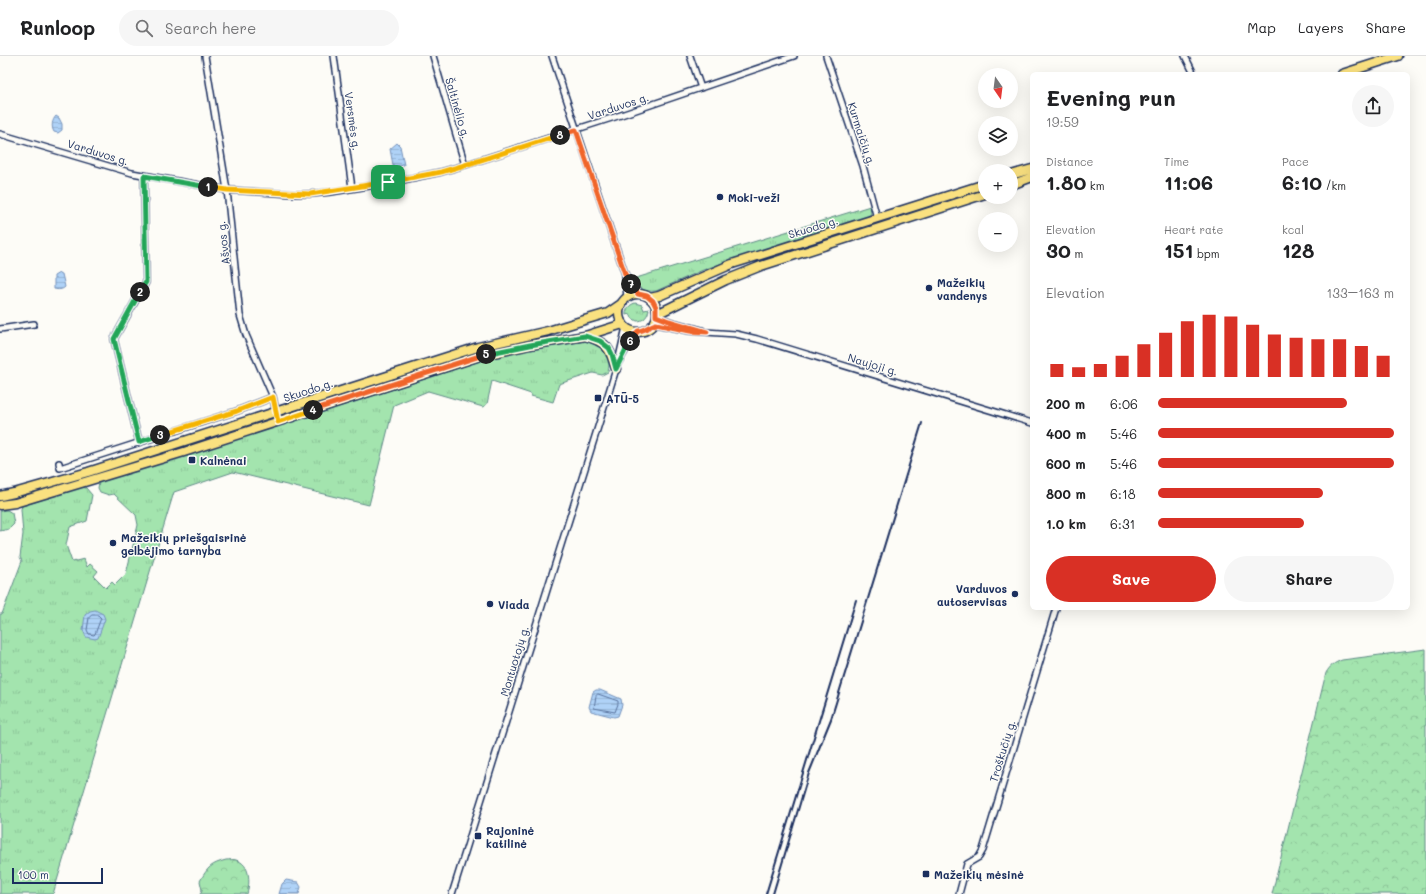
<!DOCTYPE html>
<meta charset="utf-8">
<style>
:root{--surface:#fff;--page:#f6f6f6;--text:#202124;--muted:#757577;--line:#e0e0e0;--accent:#d93025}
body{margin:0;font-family:Mali,sans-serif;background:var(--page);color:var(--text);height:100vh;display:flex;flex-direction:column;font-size:15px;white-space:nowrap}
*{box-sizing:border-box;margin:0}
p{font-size:13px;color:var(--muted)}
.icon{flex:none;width:22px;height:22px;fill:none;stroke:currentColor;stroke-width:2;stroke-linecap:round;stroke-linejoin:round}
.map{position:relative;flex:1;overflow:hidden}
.drawer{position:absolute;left:1030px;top:16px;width:380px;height:538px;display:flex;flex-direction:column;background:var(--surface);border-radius:6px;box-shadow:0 4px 16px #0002}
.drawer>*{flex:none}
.needle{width:26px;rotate:166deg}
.controls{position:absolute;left:978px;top:12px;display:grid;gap:8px}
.controls a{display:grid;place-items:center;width:40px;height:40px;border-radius:50%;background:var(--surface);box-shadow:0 4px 16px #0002;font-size:20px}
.scale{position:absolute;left:12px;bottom:10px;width:91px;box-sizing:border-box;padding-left:4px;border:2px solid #1b2f5e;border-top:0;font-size:11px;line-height:14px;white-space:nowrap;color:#1b2f5e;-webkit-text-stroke:3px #fdfcf7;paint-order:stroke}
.pin{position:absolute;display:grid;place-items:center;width:34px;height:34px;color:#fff;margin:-17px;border-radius:8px;box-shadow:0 2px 6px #0006}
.km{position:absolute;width:20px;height:20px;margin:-10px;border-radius:50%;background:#222;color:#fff;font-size:11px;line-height:20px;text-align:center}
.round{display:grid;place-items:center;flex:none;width:42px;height:42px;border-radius:21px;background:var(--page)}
.headline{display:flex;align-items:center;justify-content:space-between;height:68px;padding:0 16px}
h1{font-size:22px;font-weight:700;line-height:30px}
.stats{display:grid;grid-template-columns:repeat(3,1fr);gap:6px;height:68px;padding:4px 16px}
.stats div{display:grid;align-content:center}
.stats b{font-size:20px;font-weight:700}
.stats small{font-size:11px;font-weight:400}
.stats p{font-size:11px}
.chart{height:112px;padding:8px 16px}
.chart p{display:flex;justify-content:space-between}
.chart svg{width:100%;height:72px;margin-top:4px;stroke:var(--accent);stroke-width:6}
.action{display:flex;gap:8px;margin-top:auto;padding:8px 16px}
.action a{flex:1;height:46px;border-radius:24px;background:var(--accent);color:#fff;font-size:16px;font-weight:700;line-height:46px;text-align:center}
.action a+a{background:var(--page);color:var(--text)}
ul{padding:0 16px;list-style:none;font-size:13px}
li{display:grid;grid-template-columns:64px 48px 1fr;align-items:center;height:30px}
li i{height:10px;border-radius:5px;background:var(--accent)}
header{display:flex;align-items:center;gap:24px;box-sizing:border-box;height:56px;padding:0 20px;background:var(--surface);border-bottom:1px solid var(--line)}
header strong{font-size:19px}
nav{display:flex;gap:22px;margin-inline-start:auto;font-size:14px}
.search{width:280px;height:36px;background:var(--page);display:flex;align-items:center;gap:10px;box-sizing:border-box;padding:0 14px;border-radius:22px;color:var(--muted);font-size:15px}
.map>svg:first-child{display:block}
.grass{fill:url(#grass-tufts);stroke:#5f8a86}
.forest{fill:url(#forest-crowns);stroke:#5f8a86}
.water{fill:url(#water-rules);stroke:#7491ba}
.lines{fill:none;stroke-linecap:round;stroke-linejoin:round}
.shore{stroke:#56709b;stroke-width:1}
.minor-casing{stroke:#1b2f5e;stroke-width:8}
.primary-casing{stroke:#1b2f5e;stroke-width:11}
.minor{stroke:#fdfcf7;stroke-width:5}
.primary{stroke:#fae180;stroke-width:8}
.rail{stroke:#1b2f5e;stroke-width:2}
.split-1-casing{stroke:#fff;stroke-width:8}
.split-2-casing{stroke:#fff;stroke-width:8}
.split-3-casing{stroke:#fff;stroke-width:8}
.split-4-casing{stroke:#fff;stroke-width:8}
.split-5-casing{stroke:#fff;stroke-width:8}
.split-6-casing{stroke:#fff;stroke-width:8}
.split-7-casing{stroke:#fff;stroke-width:8}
.split-8-casing{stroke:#fff;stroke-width:8}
.split-9-casing{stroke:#fff;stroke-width:8}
.split-1{stroke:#f5b400;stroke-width:5}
.split-2{stroke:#22a559;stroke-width:5}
.split-3{stroke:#22a559;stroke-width:5}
.split-4{stroke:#f5b400;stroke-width:5}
.split-5{stroke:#f0652b;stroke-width:5}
.split-6{stroke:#22a559;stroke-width:5}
.split-7{stroke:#f0652b;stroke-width:5}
.split-8{stroke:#f0652b;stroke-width:5}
.split-9{stroke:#f5b400;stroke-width:5}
.poi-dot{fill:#1b2f5e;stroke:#fdfcf7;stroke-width:1.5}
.labels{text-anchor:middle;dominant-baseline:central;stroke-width:3;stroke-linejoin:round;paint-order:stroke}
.street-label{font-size:11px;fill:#1b2f5e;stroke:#fdfcf7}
.poi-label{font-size:11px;font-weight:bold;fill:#1b2f5e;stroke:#fdfcf7;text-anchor:start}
</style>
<header>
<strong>Runloop</strong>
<div class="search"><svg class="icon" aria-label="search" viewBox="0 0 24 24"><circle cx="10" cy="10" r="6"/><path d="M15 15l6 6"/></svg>Search here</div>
<nav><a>Map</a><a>Layers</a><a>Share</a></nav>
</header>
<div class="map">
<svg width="1426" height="838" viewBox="0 0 1426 838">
<defs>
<pattern id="grass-tufts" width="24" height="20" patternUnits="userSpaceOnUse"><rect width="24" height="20" fill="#a3e4ae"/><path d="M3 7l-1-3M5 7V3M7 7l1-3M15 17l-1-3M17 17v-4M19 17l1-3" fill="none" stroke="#8cc498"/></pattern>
<pattern id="forest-crowns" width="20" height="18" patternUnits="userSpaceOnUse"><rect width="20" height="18" fill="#a3e4ae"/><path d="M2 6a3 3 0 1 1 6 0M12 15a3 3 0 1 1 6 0" fill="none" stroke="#8cc498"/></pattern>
<pattern id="water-rules" width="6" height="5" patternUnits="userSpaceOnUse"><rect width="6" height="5" fill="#afd2f7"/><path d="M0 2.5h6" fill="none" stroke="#96b5d6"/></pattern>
</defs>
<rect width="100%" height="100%" fill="#fdfcf7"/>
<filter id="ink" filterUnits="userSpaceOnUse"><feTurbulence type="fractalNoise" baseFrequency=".025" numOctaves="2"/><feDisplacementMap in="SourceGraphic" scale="8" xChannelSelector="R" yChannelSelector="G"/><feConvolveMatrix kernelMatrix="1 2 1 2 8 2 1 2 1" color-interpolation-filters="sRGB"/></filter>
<g filter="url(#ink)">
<path class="grass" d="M 870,150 L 871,158 L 865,162 L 723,207 L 703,214 L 656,235 C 644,236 638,233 633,223 Z
M 635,247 L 642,249 L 644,254 L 649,253 C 648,260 644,265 637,265 L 632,262 L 630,258 L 626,259 C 626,253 629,249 635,247 Z
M 585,285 C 604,284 612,299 608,316 L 602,319 L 593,317 L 559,328 L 553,346 L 531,340 L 531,338 L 492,325 L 487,348 L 483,351 L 428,335 L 394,349 L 369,449 L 233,416 L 174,436 L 53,838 L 0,838 L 0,558 L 2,558 L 22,505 L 20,501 L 23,478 L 21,453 L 22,450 L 82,431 L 86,432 L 92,439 L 87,465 L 70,471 L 66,489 L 72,506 L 84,503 L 87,511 L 90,508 L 98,515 L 94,520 L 106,532 L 112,526 L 115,529 L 126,518 L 138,469 L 136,459 L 114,438 L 109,439 L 100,436 L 98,432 L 99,426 L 489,302 L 512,296 Z
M 7,454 L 12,457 L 14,468 L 9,473 L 0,475 L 0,455 Z"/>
<path class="forest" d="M 1426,593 L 1426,838 L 1272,838 L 1326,617 C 1330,610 1334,607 1342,604 Z
M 226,804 C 229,804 234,803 236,804 C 251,808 250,827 247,838 L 200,838 L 202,834 L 200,825 C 208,811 211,808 226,804 Z"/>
<path class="water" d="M 56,60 L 59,62 L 62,68 L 62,74 L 58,77 L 54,76 C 51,71 52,64 56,60 Z
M 397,87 L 400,90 L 404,109 L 394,111 L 393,109 L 390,93 Z
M 59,217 L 62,218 L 65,231 C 62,234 58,234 54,233 L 54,220 Z
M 95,554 L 103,558 L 105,563 L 98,582 L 95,583 L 86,581 L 83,574 L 85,559 L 90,555 Z
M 596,634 L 600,634 L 621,643 L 622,649 L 618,660 L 614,661 L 591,655 L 589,651 L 593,636 Z
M 286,824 L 298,826 L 301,831 L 299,838 L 279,838 L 282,828 Z"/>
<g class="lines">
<path class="shore" d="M 92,559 L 98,559 L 101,562 L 95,578 L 94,579 L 89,578 L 87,574 L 89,562 Z
M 598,638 L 618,645 L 618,648 L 615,656 L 594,652 L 596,640 Z"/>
<defs>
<path id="minor" d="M 205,0 L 227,134 L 240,259 L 246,279 L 273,341 L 278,366
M 334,0 L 352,132
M 433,0 L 465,109
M 552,0 L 625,218 L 638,238
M 690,0 L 701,32
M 826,0 L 863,110 L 877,162
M 1185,0 L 1194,18
M 0,78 L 132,117 L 227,134 L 293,138 L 310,138 L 331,136 L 388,127 L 441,116 L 465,109 L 621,59 L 794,0
M 625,219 L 627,242
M 657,260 L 669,265 L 702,274
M 652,269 L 656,268 L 690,275 L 736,278 L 757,283 L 1032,367
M 0,273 L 34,268
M 617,309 L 631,285 L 638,275
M 139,386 L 114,283 L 146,226 L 144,120
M 59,407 L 60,412 L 237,355 L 273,341
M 452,838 L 617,310 L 626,271
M 959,838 L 967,808 L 979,801 L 983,794 L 1056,552"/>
<path id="primary" d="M 1342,18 L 1398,0
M 1011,119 L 1032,113
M 1011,129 L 1032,121
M619 257a19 19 0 1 1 38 0a19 19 0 1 1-38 0Z
M 650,242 L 659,240 L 732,208 L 985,128
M 657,258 L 726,224 L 761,210 L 985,138
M 585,280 C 607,286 610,292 616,313
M 0,440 L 14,437 L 88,416 L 478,291 L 548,275 L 581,265 L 608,257 L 621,248
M 0,449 L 15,447 L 184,396 L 480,300 L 530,289 L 585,280 L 623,268"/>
</defs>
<use href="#minor" class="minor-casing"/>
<use href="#primary" class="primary-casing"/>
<use href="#minor" class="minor"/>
<use href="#primary" class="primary"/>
<path class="rail" d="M 766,838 L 856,544
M 773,838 L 809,717 L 831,663 L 922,367"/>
</g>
</g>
<g class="lines" filter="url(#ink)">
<defs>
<path id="split-1" d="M 208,131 L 227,134 L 310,138 L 388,126"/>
<path id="split-2" d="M 140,236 L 146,226 L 144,120 L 208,131"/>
<path id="split-3" d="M 140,236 L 114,283 L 139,386 L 160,379"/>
<path id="split-4" d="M 160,379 L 237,355 L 273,341 L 278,366 L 313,354"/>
<path id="split-5" d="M 313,354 L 486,298"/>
<path id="split-6" d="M 486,298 L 530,289 L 585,280 L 600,285 L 609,292 L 612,298 L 616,313 L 630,285"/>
<path id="split-7" d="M 630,285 L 638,275 C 645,275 650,269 656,268 L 690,275 L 707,276 L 669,265 L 656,260 L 656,251 L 653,245 L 647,240 L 638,238 L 631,228"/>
<path id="split-8" d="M 560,79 L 576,74 L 625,218 L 631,228"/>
<path id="split-9" d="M 388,126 L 441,116 L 465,109 L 560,79"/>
</defs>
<use href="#split-1" class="split-1-casing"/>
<use href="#split-2" class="split-2-casing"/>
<use href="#split-3" class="split-3-casing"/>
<use href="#split-4" class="split-4-casing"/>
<use href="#split-5" class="split-5-casing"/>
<use href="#split-6" class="split-6-casing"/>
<use href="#split-7" class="split-7-casing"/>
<use href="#split-8" class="split-8-casing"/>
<use href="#split-9" class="split-9-casing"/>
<use href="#split-1" class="split-1"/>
<use href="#split-2" class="split-2"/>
<use href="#split-3" class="split-3"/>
<use href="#split-4" class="split-4"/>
<use href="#split-5" class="split-5"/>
<use href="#split-6" class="split-6"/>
<use href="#split-7" class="split-7"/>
<use href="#split-8" class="split-8"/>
<use href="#split-9" class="split-9"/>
</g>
<g class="poi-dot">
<circle cx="720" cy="141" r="4"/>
<circle cx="929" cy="232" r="4"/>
<rect x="594" y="338" width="8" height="8" rx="2"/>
<rect x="188" y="400" width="8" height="8" rx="2"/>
<circle cx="113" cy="487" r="4"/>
<circle cx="1015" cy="538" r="4"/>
<circle cx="490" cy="548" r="4"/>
<rect x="474" y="776" width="8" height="8" rx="2"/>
<rect x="922" y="814" width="8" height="8" rx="2"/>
</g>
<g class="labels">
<g class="street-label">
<text transform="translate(618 50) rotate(-18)">Varduvos g.</text>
<text transform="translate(458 52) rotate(74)">Šaltinėlio g.</text>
<text transform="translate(353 65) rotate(82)">Versmės g.</text>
<text transform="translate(862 78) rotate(72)">Kurmaičių g.</text>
<text transform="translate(98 96) rotate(17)">Varduvos g.</text>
<text transform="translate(813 171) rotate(-17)">Skuodo g.</text>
<text transform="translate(223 187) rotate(-96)">Ašvos g.</text>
<text transform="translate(873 308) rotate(17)">Naujoji g.</text>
<text transform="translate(308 334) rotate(-18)">Skuodo g.</text>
<text transform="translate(514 605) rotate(-73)">Montuotojų g.</text>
<text transform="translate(1002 695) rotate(-73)">Troškučių g.</text>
</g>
<g class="poi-label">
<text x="728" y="141">Moki-veži</text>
<text x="937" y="226">Mažeikių<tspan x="937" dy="13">vandenys</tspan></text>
<text x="606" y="342">ATŪ-5</text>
<text x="200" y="404">Kalnėnai</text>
<text x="121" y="481">Mažeikių priešgaisrinė<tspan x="121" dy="13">gelbėjimo tarnyba</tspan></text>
<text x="1007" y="532" text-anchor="end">Varduvos<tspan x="1007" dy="13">autoservisas</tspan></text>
<text x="498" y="548">Viada</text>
<text x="486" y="774">Rajoninė<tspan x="486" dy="13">katilinė</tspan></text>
<text x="934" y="818">Mažeikių mėsinė</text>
</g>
</g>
</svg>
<div class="controls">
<a><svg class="needle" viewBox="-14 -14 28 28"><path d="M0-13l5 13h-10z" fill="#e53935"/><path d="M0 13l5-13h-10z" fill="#757577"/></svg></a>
<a><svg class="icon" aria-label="layers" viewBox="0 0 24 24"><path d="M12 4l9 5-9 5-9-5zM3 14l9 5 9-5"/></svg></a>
<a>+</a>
<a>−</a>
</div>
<div class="scale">100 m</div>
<div class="pin" style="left:388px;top:126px;background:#1e9e55"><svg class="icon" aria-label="arrive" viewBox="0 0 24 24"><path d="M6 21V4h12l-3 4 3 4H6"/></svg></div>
<b class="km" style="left:208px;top:131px">1</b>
<b class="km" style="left:140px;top:236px">2</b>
<b class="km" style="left:160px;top:379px">3</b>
<b class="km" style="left:313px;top:354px">4</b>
<b class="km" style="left:486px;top:298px">5</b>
<b class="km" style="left:630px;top:285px">6</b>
<b class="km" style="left:631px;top:228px">7</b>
<b class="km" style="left:560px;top:79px">8</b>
<section class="drawer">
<div class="headline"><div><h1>Evening run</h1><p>19:59</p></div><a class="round"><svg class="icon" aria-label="share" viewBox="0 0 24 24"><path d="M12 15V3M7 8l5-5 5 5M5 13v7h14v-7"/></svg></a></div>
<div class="stats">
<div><p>Distance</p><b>1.80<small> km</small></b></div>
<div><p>Time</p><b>11:06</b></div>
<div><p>Pace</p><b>6:10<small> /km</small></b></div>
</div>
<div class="stats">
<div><p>Elevation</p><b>30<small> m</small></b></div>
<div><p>Heart rate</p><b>151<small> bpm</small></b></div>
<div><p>kcal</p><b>128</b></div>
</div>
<div class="chart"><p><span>Elevation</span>133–163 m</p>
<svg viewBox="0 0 160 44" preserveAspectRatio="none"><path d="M5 44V36M15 44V38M25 44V36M35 44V31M45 44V24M55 44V17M65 44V10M75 44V6M85 44V7M95 44V12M105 44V18M115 44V20M125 44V21M135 44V21M145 44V25M155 44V31"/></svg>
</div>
<ul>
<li><b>200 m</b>6:06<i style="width:80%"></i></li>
<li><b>400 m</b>5:46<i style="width:100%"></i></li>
<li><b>600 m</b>5:46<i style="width:100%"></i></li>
<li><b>800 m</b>6:18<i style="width:70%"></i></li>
<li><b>1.0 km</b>6:31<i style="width:62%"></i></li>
</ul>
<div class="action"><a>Save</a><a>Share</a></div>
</section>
</div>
